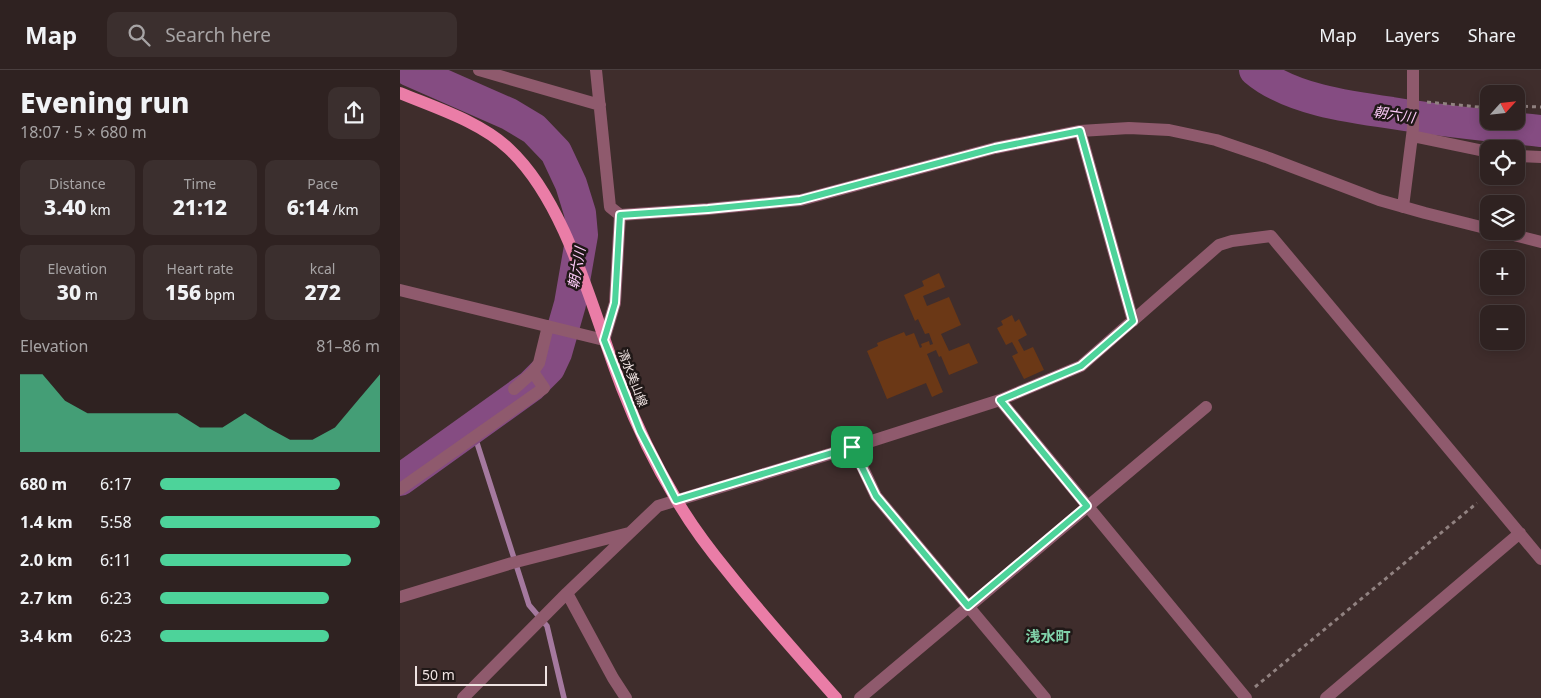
<!DOCTYPE html>
<meta charset="utf-8">
<style>
:root{--surface:#2f2221;--page:#3b2f2e;--text:#f1f3f6;--muted:#a7a4a5;--line:#4a3f3f;--accent:#4dd39a}
body{margin:0;font-family:"Noto Sans","Noto Sans JP",sans-serif;background:var(--page);color:var(--text);height:100vh;display:flex;flex-direction:column;font-size:19px;white-space:nowrap}
*{box-sizing:border-box;margin:0}
p{font-size:16px;color:var(--muted)}
.icon{flex:none;width:28px;height:28px;fill:none;stroke:currentColor;stroke-width:2;stroke-linecap:round;stroke-linejoin:round}
.map{position:relative;flex:1;overflow:hidden}
.side{display:flex;flex-direction:column;background:var(--surface);width:400px}
.side>*{flex:none}
.needle{width:32px;rotate:63deg}
.fabs{position:absolute;left:1080px;top:15px;display:grid;gap:10px}
.fabs a{display:grid;place-items:center;width:45px;height:45px;border-radius:10px;background:var(--surface);box-shadow:0 2px 12px #0003,0 0 0 1px var(--line);font-size:25px}
.scale{position:absolute;left:15px;bottom:12px;width:132px;box-sizing:border-box;padding-left:5px;border:2px solid #efe3e2;border-top:0;font-size:14px;line-height:18px;white-space:nowrap;color:#efe3e2;-webkit-text-stroke:4px #201817;paint-order:stroke}
.pin{position:absolute;display:grid;place-items:center;width:42px;height:42px;color:#fff;margin:-21px;border-radius:10px;box-shadow:0 2px 8px #0006}
.round{display:grid;place-items:center;flex:none;width:52px;height:52px;border-radius:10px;background:var(--page)}
.overview{display:flex;align-items:center;justify-content:space-between;height:85px;padding:0 20px}
h1{font-size:28px;font-weight:800;line-height:38px}
.figures{display:grid;grid-template-columns:repeat(3,1fr);gap:8px;height:85px;padding:5px 20px}
.figures div{display:grid;align-content:center;border-radius:10px;background:var(--page);text-align:center}
.figures b{font-size:21px;font-weight:800}
.figures small{font-size:14px;font-weight:400}
.figures p{font-size:14px}
.chart{height:140px;padding:10px 20px}
.chart p{display:flex;justify-content:space-between}
.chart svg{width:100%;height:90px;margin-top:5px;fill:var(--accent);opacity:.7}
ul{padding:0 20px;list-style:none;font-size:16px}
li{display:grid;grid-template-columns:80px 60px 1fr;align-items:center;height:38px}
li i{height:12px;border-radius:6px;background:var(--accent)}
header{display:flex;align-items:center;gap:30px;box-sizing:border-box;height:70px;padding:0 25px;background:var(--surface);border-bottom:1px solid var(--line)}
header strong{font-size:24px}
nav{display:flex;gap:28px;margin-inline-start:auto;font-size:18px}
.search{width:350px;height:45px;background:var(--page);display:flex;align-items:center;gap:12px;box-sizing:border-box;padding:0 18px;border-radius:10px;color:var(--muted);font-size:19px}
main{display:flex;flex:1;min-height:0}
.map>svg:first-child{display:block}
.lines{fill:none;stroke-linecap:round;stroke-linejoin:round}
.stream{stroke:#a5799f;stroke-width:5.5}
.river{stroke:#854c82;stroke-width:32}
.building{fill:#6b3816}
.path{stroke:#918281;stroke-width:3;stroke-dasharray:4 4;stroke-linecap:butt}
.minor{stroke:#8f5a6d;stroke-width:12}
.major{stroke:#ea7da7;stroke-width:12}
.route-casing{stroke:#fff;stroke-width:10}
.route{stroke:#4dd39a;stroke-width:6}
.labels{text-anchor:middle;dominant-baseline:central;stroke-width:5;stroke-linejoin:round;paint-order:stroke}
.street-label{font-size:12px;fill:#efe3e2;stroke:#201817}
.water-label{font-size:14px;font-style:italic;fill:#fdcbf9;stroke:#201817}
.quarter-label{font-size:15px;font-weight:bold;fill:#81d3aa;stroke:#201817}
</style>
<header>
<strong>Map</strong>
<div class="search"><svg class="icon" aria-label="search" viewBox="0 0 24 24"><circle cx="10" cy="10" r="6"/><path d="M15 15l6 6"/></svg>Search here</div>
<nav><a>Map</a><a>Layers</a><a>Share</a></nav>
</header>
<main>
<section class="side">
<div class="overview"><div><h1>Evening run</h1><p>18:07 · 5 × 680 m</p></div><a class="round"><svg class="icon" aria-label="share" viewBox="0 0 24 24"><path d="M12 15V3M7 8l5-5 5 5M5 13v7h14v-7"/></svg></a></div>
<div class="figures">
<div><p>Distance</p><b>3.40<small> km</small></b></div>
<div><p>Time</p><b>21:12</b></div>
<div><p>Pace</p><b>6:14<small> /km</small></b></div>
</div>
<div class="figures">
<div><p>Elevation</p><b>30<small> m</small></b></div>
<div><p>Heart rate</p><b>156<small> bpm</small></b></div>
<div><p>kcal</p><b>272</b></div>
</div>
<div class="chart"><p><span>Elevation</span>81–86 m</p>
<svg viewBox="0 0 160 44" preserveAspectRatio="none"><path d="M0 44V6L10 6L20 19L30 25L40 25L50 25L60 25L70 25L80 32L90 32L100 25L110 32L120 38L130 38L140 32L150 19L160 6V44z"/></svg>
</div>
<ul>
<li><b>680 m</b>6:17<i style="width:82%"></i></li>
<li><b>1.4 km</b>5:58<i style="width:100%"></i></li>
<li><b>2.0 km</b>6:11<i style="width:87%"></i></li>
<li><b>2.7 km</b>6:23<i style="width:77%"></i></li>
<li><b>3.4 km</b>6:23<i style="width:77%"></i></li>
</ul>
</section>
<div class="map">
<svg width="1141" height="628" viewBox="0 0 1141 628">
<rect width="100%" height="100%" fill="#3f2d2c"/>
<g class="lines">
<path class="stream" d="M 77,373 L 129,535 L 147,556 L 164,628"/>
<path class="river" d="M 855,0 C 889,29 948,37 992,43 C 1042,51 1091,56 1141,61
M 0,410 L 131,316 L 149,298 L 156,283 L 170,234 L 182,165 L 180,143 L 171,114 L 156,82 L 134,59 L 109,44 L 9,0"/>
</g>
<path class="building" d="M 539,203 L 545,217 L 523,226 L 527,236 L 549,227 L 561,255 L 541,264 L 549,281 L 569,273 L 578,293 L 549,305 L 541,286 L 539,287 L 536,280 L 527,284 L 543,322 L 532,327 L 526,313 L 487,329 L 467,281 L 478,276 L 477,273 L 504,262 L 506,266 L 514,263 L 520,278 L 522,277 L 521,274 L 529,271 L 530,275 L 533,274 L 529,263 L 525,264 L 518,249 L 515,251 L 504,225 L 524,216 L 522,211 Z
M 612,245 L 615,252 L 619,249 L 627,265 L 618,270 L 624,281 L 633,277 L 644,300 L 624,309 L 612,286 L 618,283 L 612,272 L 606,275 L 597,258 L 603,255 L 601,251 Z"/>
<g class="lines">
<path class="path" d="M 1027,32 L 1089,38
M 1116,36 L 1141,37
M 855,617 L 1077,433"/>
<path class="minor" d="M 79,0 L 200,35
M 196,0 L 210,137 L 220,145 L 308,139 L 401,130 L 595,78 L 680,61 L 729,58 L 769,60 L 816,70 L 866,87 L 979,130 L 1025,143 L 1089,159
M 680,61 L 733,251
M 1012,66 L 1089,82
M 1116,86 L 1141,87
M 1003,137 L 1013,58 L 1013,0
M 1098,161 L 1141,172
M 0,220 L 204,270 L 215,233 L 220,145
M 114,319 L 133,302 L 139,293 L 148,256
M 600,330 L 846,628
M 453,377 L 476,426 L 645,628
M 0,419 L 144,318 L 133,302
M 167,523 L 213,608 L 226,628
M 0,527 L 112,493 L 229,463
M 63,628 L 167,523 L 258,436 L 453,377 L 600,330 L 681,296 L 819,175 L 832,171 L 871,166 L 1141,489
M 460,628 L 806,337
M 926,628 L 1120,463"/>
<path class="major" d="M 0,23 C 36,38 81,52 109,79 C 168,134 193,244 222,318 C 237,357 255,394 276,429 C 291,455 309,479 328,502 C 362,545 399,586 436,628"/>
</g>
<g class="lines">
<defs>
<path id="route" d="M 680,61 L 733,251 L 681,296 L 600,330 L 687,436 L 568,536 L 476,426 L 452,377 L 276,430 L 240,361 L 204,270 L 215,233 L 220,145 L 308,139 L 400,130 L 595,78 Z"/>
</defs>
<use href="#route" class="route-casing"/>
<use href="#route" class="route"/>
</g>
<g class="labels">
<g class="street-label">
<text transform="translate(233 308) rotate(69)">清水美山線</text>
</g>
<g class="water-label">
<text transform="translate(994 44) rotate(9)">朝六川</text>
<text transform="translate(176 198) rotate(-80)">朝六川</text>
</g>
<g class="quarter-label">
<text x="648" y="566">浅水町</text>
</g>
</g>
</svg>
<div class="fabs">
<a><svg class="needle" viewBox="-14 -14 28 28"><path d="M0-13l5 13h-10z" fill="#e53935"/><path d="M0 13l5-13h-10z" fill="#a7a4a5"/></svg></a>
<a><svg class="icon" aria-label="locate" viewBox="0 0 24 24"><circle cx="12" cy="12" r="6"/><path d="M12 2v4M12 18v4M2 12h4M18 12h4"/></svg></a>
<a><svg class="icon" aria-label="layers" viewBox="0 0 24 24"><path d="M12 4l9 5-9 5-9-5zM3 14l9 5 9-5"/></svg></a>
<a>+</a>
<a>−</a>
</div>
<div class="scale">50 m</div>
<div class="pin" style="left:452px;top:377px;background:#1e9e55"><svg class="icon" aria-label="arrive" viewBox="0 0 24 24"><path d="M6 21V4h12l-3 4 3 4H6"/></svg></div>
</div>
</main>
